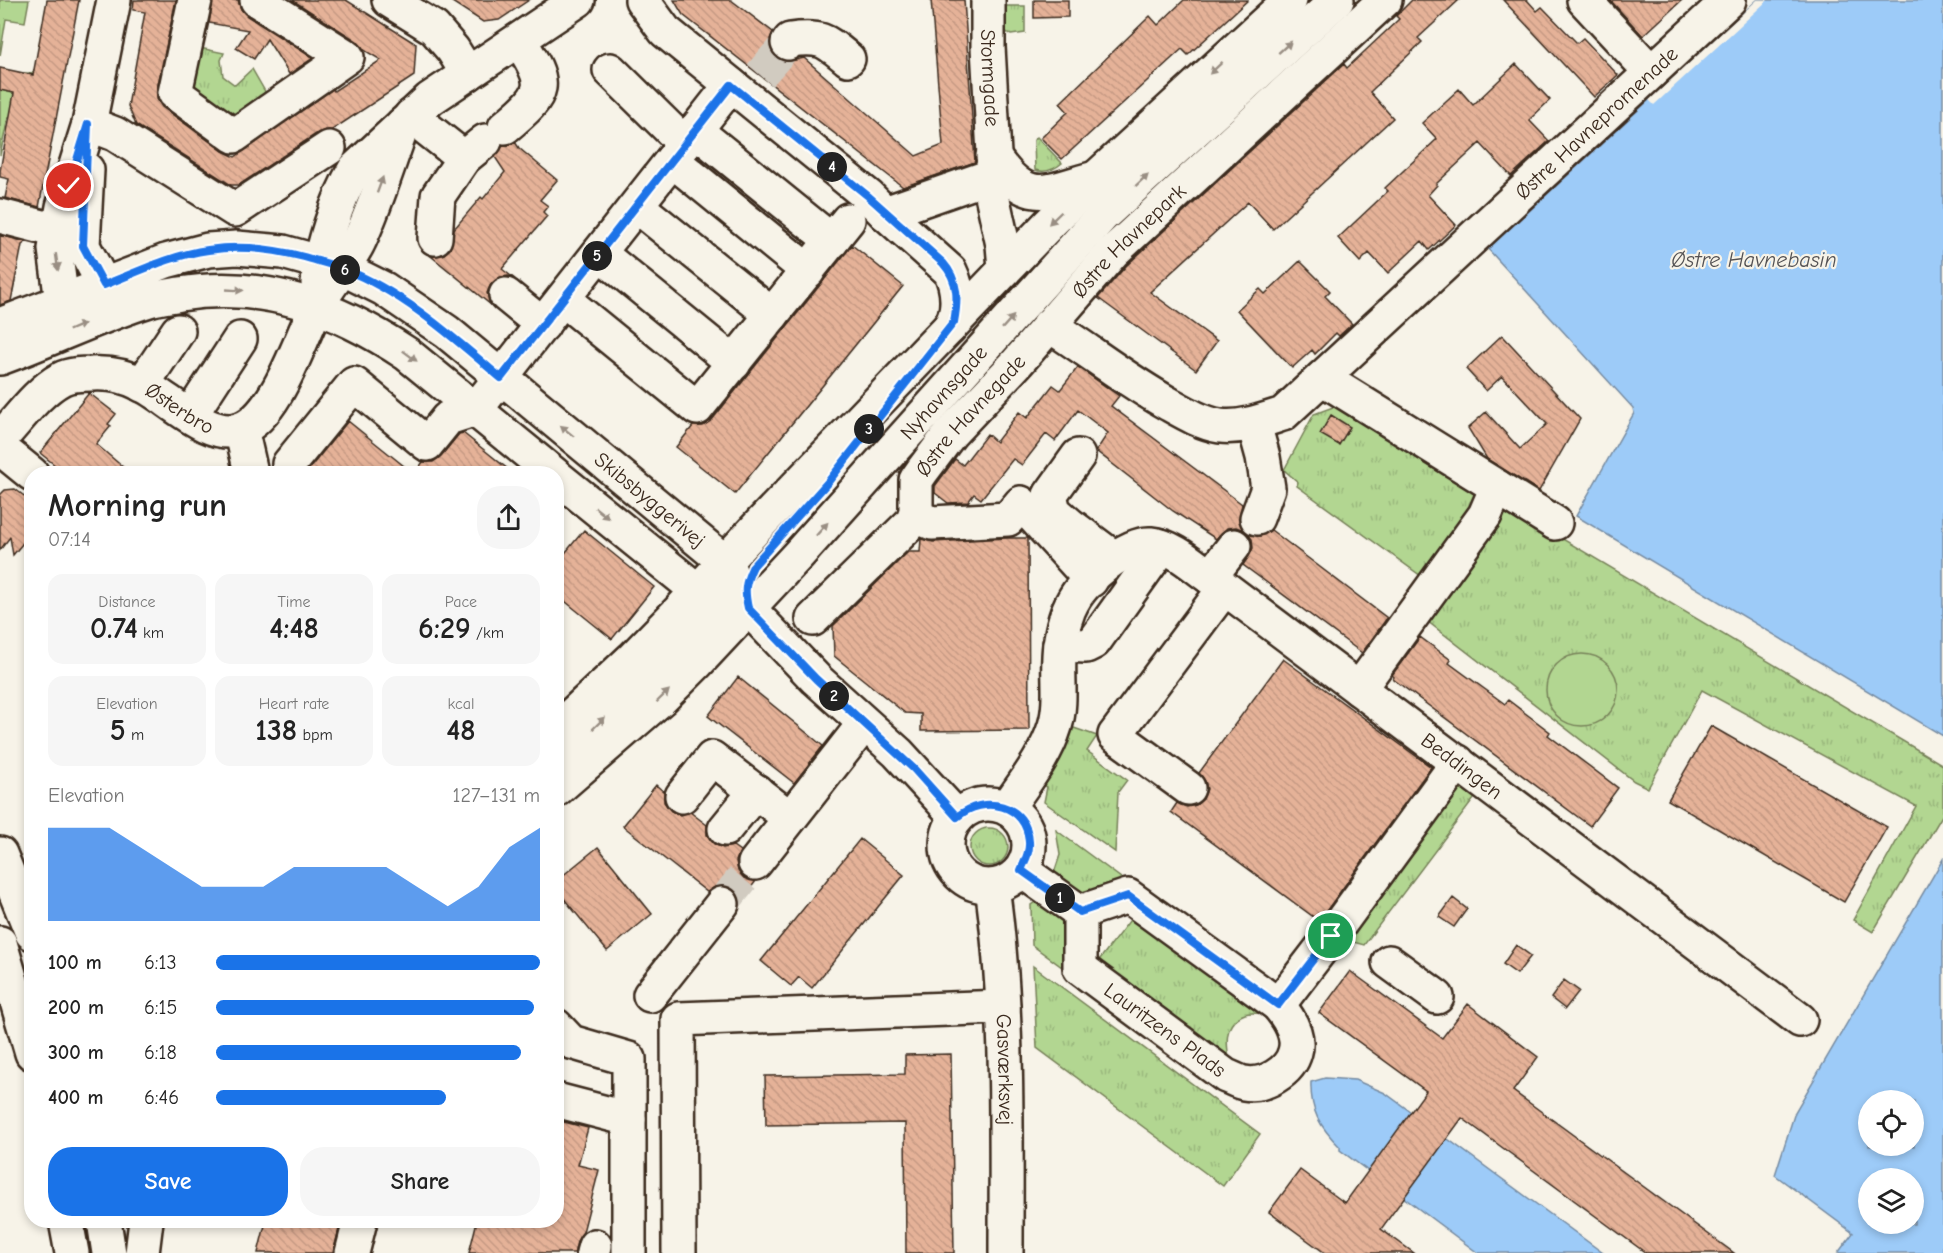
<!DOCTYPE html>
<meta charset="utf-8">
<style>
:root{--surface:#fff;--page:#f6f6f6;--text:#222;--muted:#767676;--accent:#1a73e8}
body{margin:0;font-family:"Comic Neue",sans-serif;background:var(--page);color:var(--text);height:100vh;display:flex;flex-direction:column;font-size:22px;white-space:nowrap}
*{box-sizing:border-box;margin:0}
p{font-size:20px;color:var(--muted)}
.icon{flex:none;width:33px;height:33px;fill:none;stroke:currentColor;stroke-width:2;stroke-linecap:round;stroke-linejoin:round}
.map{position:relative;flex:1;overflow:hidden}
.sheet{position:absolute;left:24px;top:466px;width:540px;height:762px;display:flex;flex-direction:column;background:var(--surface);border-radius:24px;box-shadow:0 3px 9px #0003}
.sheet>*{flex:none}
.tools{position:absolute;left:1858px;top:1090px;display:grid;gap:12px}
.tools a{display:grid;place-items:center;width:66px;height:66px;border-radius:50%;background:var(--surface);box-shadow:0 3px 9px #0003;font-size:30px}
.pin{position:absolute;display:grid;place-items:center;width:51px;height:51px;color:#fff;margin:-26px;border:3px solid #fff;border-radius:50%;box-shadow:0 2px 6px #0007}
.km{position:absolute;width:30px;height:30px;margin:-15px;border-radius:50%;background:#222;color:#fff;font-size:16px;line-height:30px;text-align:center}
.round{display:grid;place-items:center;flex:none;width:63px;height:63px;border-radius:24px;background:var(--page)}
.headline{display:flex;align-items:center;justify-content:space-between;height:102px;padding:0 24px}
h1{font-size:33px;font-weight:600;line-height:45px}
.stats{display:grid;grid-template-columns:repeat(3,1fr);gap:9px;height:102px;padding:6px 24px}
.stats div{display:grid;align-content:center;border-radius:15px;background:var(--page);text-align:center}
.stats b{font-size:30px;font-weight:600}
.stats small{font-size:16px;font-weight:400}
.stats p{font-size:16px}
.chart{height:168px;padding:12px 24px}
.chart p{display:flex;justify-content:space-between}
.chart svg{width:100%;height:108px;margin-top:6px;fill:var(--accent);opacity:.7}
.action{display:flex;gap:12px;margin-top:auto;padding:12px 24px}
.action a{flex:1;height:69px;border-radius:24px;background:var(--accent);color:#fff;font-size:24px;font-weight:600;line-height:69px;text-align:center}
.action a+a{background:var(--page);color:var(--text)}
ul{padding:0 24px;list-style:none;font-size:20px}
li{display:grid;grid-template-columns:96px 72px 1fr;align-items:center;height:45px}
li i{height:15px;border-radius:8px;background:var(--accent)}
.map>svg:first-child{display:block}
.grass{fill:url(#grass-tufts);stroke:#768058;stroke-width:1.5}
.garden{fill:#b2d691;stroke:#768058;stroke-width:1.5}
.water{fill:#9dcbf8;stroke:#768ba1;stroke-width:1.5;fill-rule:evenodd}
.pier{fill:#f7f3e8}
.building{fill:url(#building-back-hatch);stroke:#3b2a1e;stroke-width:1.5}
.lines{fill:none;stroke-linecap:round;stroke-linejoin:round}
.minor-tunnel{stroke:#d1cbc0;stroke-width:33;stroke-dasharray:33 16;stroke-linecap:butt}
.minor-casing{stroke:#3b2a1e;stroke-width:38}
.minor{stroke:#f7f3e8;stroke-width:33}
.oneway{fill:#998e83}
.route-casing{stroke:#fff;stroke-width:12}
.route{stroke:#1a73e8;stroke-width:8}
.labels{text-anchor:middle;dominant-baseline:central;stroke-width:4.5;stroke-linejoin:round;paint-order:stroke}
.street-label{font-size:21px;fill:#3b2a1e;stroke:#f7f3e8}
.water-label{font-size:22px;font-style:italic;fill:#545254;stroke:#f7f3e8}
</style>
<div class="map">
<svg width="1943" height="1253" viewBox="0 0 1943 1253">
<defs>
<pattern id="grass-tufts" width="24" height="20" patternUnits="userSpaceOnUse" patternTransform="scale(1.5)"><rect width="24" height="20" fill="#b2d691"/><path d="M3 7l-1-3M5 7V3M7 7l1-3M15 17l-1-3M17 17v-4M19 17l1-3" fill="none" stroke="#9ab87d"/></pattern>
<pattern id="building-back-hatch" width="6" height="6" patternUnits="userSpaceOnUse" patternTransform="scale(1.5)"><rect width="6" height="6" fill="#e5b298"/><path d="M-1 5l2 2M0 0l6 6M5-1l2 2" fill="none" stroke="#c59983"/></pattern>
</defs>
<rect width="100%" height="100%" fill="#f7f3e8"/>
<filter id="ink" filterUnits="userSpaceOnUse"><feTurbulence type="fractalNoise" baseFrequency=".0167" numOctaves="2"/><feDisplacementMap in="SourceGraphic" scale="12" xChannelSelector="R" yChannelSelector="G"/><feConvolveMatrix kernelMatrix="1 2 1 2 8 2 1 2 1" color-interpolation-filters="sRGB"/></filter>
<g filter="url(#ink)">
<path class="grass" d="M 999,6 L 1025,6 L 1025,33 L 1011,35 L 1000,28 Z
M 190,46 L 224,53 L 221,60 L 223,76 L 235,85 L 252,69 L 267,95 L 233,117 L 187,84 Z
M 1037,137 L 1062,163 C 1054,170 1045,173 1035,170 L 1034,140 Z
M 1333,407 L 1342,408 L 1943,765 L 1943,814 L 1873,932 L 1853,920 L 1916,806 L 1702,690 L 1648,788 L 1634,781 L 1427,621 L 1443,592 L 1297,486 L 1298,482 L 1284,470 L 1314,414 Z
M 1071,727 L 1097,736 L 1087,751 L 1127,780 L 1118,792 L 1115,852 L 1044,802 L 1047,787 L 1042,784 Z
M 1458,780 L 1477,795 L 1364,945 L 1339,938 Z
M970 847a19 19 0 1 1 38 0a19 19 0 1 1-38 0Z
M 1056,830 L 1125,881 L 1081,895 L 1053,876 L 1060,855 Z
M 1037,901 L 1063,920 L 1062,967 L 1032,945 L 1031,905 Z
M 1133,916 L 1264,1013 C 1258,1014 1250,1012 1245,1014 C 1223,1022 1226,1045 1230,1063 L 1096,964 Z
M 1033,966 L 1260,1134 L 1223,1186 L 1037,1048 Z"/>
<path class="garden" d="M 0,0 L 29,0 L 25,22 L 6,19 L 0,56 Z
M 21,73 L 33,73 L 24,121 L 8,118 L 0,155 L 0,90 L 17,94 Z
M1546 690a36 36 0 1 1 72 0a36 36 0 1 1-72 0Z"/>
<path class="water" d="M 1757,0 L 1943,0 L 1943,736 L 1576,516 L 1634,413 L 1633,408 L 1488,249 Z
M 1943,859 L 1943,1253 L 1838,1253 L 1853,1233 L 1775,1175 L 1795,1112 ZM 1869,1101 L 1914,1101 L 1914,1146 L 1869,1146 ZM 1869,1179 L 1914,1179 L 1914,1224 L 1869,1224 Z
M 1325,1078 L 1355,1080 L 1385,1093 L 1603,1253 L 1478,1253 L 1340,1150 L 1340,1147 C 1320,1127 1310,1111 1311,1082 Z"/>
<path class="pier" d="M 1757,0 L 1768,0 L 1654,105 L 1649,100 Z"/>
<path class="building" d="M 47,0 L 79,0 L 39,207 L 5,198 L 9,179 L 0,177 L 0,171 L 14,93 L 0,90 L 0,68 L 33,75 Z
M 134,0 L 176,0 L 157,89 L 157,99 L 162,107 L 223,151 L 235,157 L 333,89 L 334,91 L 381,60 L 364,50 L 357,41 L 292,0 L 346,0 L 416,44 L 414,76 L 332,130 L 319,132 L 239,185 L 231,185 L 136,125 L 128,106 L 145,12 L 133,10 Z
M 213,0 L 238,0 L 241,9 L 247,16 L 313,58 L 289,74 L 267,39 L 254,59 L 236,48 L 248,30 L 209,23 Z
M 449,0 L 529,0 L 499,20 L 483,22 Z
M 674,0 L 731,0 L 773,32 L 769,42 L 771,51 L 777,58 L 787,62 L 804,58 L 916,156 L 943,145 L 931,0 L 964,0 L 975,162 L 903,187 L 683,15 Z
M 1034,0 L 1068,0 L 1068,17 L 1034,18 Z
M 1184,0 L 1248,0 L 1188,55 L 1182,49 L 1062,159 L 1041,138 L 1068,112 L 1060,103 L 1150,16 L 1158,25 Z
M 1412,0 L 1459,0 L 1418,38 L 1422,42 L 1370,92 L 1393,118 L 1273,229 L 1248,202 L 1150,292 L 1217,341 L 1196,370 L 1098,298 L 1126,266 L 1344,64 L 1347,68 L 1399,19 L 1396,16 Z
M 1503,0 L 1527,0 L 1537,11 L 1542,7 L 1577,43 L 1583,38 L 1618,75 L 1594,97 Z
M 1610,0 L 1682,0 L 1643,36 Z
M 1516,64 L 1550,100 L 1529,120 L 1549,141 L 1511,176 L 1480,143 L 1436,184 L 1437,185 L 1428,195 L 1456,225 L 1429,250 L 1422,241 L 1388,273 L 1369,253 L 1360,262 L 1338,238 L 1388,191 L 1385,188 L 1437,139 L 1422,123 L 1459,89 L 1473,105 Z
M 515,142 L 519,148 L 557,180 L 540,200 L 548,206 L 543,212 L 547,216 L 502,269 L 515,279 L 508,276 L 500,277 L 491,284 L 487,293 L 491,305 L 431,256 L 443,255 L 450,249 L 454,229 L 481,197 L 483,199 L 505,172 L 495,157 L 503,145 L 509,145 Z
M 0,235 L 26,242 L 22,245 L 11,301 L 0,305 Z
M 852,245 L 903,286 L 735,494 L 676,447 L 693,426 L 703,426 L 712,420 Z
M 1300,261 L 1330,291 L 1325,296 L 1352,324 L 1339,336 L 1336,333 L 1315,354 L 1312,350 L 1292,368 L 1237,310 L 1260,289 L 1265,294 Z
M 1502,335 L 1580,419 L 1539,491 L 1487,459 L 1468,428 L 1486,412 L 1520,449 L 1547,424 L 1502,376 L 1486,391 L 1466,369 Z
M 1078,367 L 1119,396 L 1111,406 L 1242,504 L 1239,521 L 1243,530 L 1236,527 L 1227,528 L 1216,539 L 1173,511 L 1096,451 L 1108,433 L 1078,410 L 1055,441 L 1046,434 L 1022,465 L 1013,459 L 981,499 L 974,494 L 968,502 L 948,503 L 935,493 L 935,486 L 955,459 L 963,465 L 987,434 L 996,442 L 1019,412 L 1027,418 L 1053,385 L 1060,390 Z
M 89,393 L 116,414 L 108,424 L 111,426 L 96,444 L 131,474 L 66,474 L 40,453 Z
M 1331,415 L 1350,427 L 1339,445 L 1320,434 Z
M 348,421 L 414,474 L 423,462 L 433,462 L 441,456 L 459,434 L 463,433 L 514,474 L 305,474 Z
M 15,489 L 32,502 L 32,532 L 13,555 L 10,537 L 0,550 L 0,495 L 5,490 Z
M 584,530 L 654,587 L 612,639 L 556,594 L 556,564 Z
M 1271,530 L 1387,618 L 1362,653 L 1243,565 L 1253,548 L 1252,539 L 1247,533 L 1260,536 Z
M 1007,538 L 1028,538 L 1029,730 L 921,731 L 921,714 L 905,713 L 834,656 L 833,626 L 908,552 L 920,552 L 921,539 L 933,542 Z
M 1420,637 L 1451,660 L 1449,663 L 1505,704 L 1508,700 L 1550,732 L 1548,735 L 1618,788 L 1590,826 L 1393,679 L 1394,677 L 1392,675 Z
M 1283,659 L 1431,767 L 1319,921 L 1171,812 L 1177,803 L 1187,807 L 1196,805 L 1203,799 L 1207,789 L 1205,781 L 1199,773 Z
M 738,677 L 823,746 L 794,783 L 708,716 Z
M 1711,726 L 1887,827 L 1844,902 L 1668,800 Z
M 656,785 L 664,792 L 664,802 L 671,811 L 680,815 L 690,812 L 707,825 L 707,835 L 714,844 L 723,848 L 733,846 L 740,851 L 736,861 L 738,871 L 744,878 L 756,881 L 740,902 L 734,890 L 725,886 L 716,886 L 707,892 L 623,826 Z
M 860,839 L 904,875 L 812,988 L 799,977 L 791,986 L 761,961 Z
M 598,847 L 652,914 L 607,951 L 556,889 L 556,881 Z
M 1453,898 L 1467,909 L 1454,927 L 1439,917 Z
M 1516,945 L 1531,956 L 1517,974 L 1503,964 Z
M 1350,971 L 1442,1038 L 1468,1004 L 1538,1057 L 1513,1091 L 1734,1253 L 1646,1253 L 1462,1118 L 1381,1229 L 1414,1253 L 1325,1253 L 1269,1212 L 1300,1170 L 1345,1203 L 1426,1091 L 1319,1013 Z
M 1564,980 L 1579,991 L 1565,1009 L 1551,998 Z
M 951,1054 L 954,1253 L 906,1253 L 905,1123 L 766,1125 L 765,1076 L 905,1074 L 905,1055 Z
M 556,1120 L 588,1128 L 578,1165 L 599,1170 L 583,1232 L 577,1241 L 575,1253 L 469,1253 L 477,1221 L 556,1221 Z
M 266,1221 L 341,1221 L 333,1253 L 258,1253 Z"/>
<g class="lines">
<path class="minor-tunnel" d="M 760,75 L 788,43
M 722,904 L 755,863"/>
<defs>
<g id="minor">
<path d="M 195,0 L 175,93 L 234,136 L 347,57 L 257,0"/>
<path d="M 389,0 L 434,28 L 453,50 L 468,74"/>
<path d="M 642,0 L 665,31 L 868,196 L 885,213 L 988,177"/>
<path id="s1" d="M 988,0 L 988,47 L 994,154 L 993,169 L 988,177 L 1003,245 L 1005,268"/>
<path d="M 1584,0 L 1651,72"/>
<path d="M 788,43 L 790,40 C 821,36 825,40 848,59"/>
<path d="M 610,70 L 685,144"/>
<path d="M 411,116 L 464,158 L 485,141"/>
<path d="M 89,124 L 115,134 L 235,210 L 329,148"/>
<path d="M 505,127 C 547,92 549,86 519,40"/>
<path d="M 695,130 L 832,241"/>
<path d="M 993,156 C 1028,207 1044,192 1095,178"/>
<path d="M 672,160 L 808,271"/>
<path d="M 87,170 L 83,246 L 104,285"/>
<path d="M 637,206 L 772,315"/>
<path d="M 885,213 L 950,271 C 958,287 961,312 949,328"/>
<path d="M 0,216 L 58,231"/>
<path d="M 435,238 L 438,196 L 464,158"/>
<path d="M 599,253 L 734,363"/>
<path d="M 318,283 C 321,249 337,199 355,169 L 430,99 L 578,0"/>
<path d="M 506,295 L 543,325"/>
<path d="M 563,299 L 697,408 L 848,220"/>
<path d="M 62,302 L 55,249 L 63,207 L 89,124 L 114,0"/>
<path id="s2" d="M 0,325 L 166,261 L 208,250 L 237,248 L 283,252 L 344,269 L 384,289 L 447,332 L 725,562 L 748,608 L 816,679 L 898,753 L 957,817"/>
<path id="s3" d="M 1049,325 C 1091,352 1126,380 1169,404 C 1185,413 1202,423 1220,426 C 1240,429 1264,420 1283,414 L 1729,0"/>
<path d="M 0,358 C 50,340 98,316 149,300 C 159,297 170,296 180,294 C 264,280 338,308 407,354 L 554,474"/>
<path d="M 1322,378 L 1555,523"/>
<path d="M 142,385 L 178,331"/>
<path d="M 190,416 L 240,339"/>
<path d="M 1254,424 L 1263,457 L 1268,488 L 1257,518"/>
<path d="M 241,429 L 250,468 L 249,474"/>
<path id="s4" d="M 0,439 C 19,419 37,392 61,379 C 70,374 83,374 92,374 C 109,373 126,376 141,384 C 168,397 209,441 241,429 C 277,415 299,341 316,308 C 329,283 349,264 360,239 C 377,202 389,162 403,124"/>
<path d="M 0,448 L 32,474"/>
<path d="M 1078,456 L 1050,495 L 1054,511 L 1070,525 L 1114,558"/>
<path d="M 289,464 L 354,384 L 427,444 L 448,418 L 476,409 L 731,85"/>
<path d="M 556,476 L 698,591 L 717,600"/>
<path d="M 915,516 L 932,523 L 1008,519 L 1021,503 L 1091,580"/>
<path d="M 1210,577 L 1234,546"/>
<path id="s5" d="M 813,619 L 912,522 L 916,512 L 916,480 L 923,470 L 950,434 L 1016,364 L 1113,252 L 1385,0"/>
<path d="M 1060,645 L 1086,646 L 1094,642 L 1154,558 L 1160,546"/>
<path d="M 1359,689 L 1485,515 L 1497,487"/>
<path d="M 556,730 L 633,658 L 679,611 L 763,521 L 1050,223 L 1097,177 L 1290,0"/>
<path d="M 572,749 L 697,629 L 719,601 L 726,587 L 726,570"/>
<path d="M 1188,788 L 1115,735 L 1224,589"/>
<path id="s6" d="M 556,790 L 661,699 L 698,662 L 799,554 L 1103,215 L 1337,0"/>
<path d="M 682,796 L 712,758 L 790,818"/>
<circle cx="988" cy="845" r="41"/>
<path id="s7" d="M 1007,808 C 1024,783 1046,756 1055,726 C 1063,700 1056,671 1060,645 C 1062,631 1066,613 1073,601 C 1084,580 1127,542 1151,544 C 1173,546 1193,565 1210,577 L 1800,1020"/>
<path d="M 725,829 L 756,791"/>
<path d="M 0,854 L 32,933"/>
<path d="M 755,863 L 864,724"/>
<path d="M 1021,870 L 1080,912"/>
<path id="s8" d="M 992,887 C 1009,1008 1006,1131 1006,1253"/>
<path d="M 1128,896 L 1278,1005 C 1288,1017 1300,1035 1295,1052 C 1290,1072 1264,1087 1244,1083 C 1238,1082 1232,1078 1226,1076 L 1080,968 L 1080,912 Z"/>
<path d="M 0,943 L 32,1053"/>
<path d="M 1389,962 L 1437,997"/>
<path d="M 650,995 L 722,904"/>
<path d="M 1278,1005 L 1331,936 L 1458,762"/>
<path d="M 556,1026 L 571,1042 L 629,1059 L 629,1253"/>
<path d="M 556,1100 L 629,1119"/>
<path d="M 66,1221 L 72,1253"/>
<path d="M 104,1221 L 109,1253"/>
<path d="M 142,1253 L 146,1221"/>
<path d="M 352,1253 L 360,1221"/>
<path d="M 593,1253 L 595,1246"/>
<path d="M 679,1253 L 678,1019 L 1003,1007"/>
</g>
</defs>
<use href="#minor" class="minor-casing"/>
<use href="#minor" class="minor"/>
</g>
<defs><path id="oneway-solid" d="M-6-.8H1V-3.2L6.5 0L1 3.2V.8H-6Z" transform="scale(1.5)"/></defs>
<g class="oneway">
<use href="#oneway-solid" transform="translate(1285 47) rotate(-42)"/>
<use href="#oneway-solid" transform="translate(1216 68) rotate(137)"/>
<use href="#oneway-solid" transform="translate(1142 180) rotate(-43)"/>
<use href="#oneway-solid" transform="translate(380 185) rotate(-70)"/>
<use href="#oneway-solid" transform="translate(1055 218) rotate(136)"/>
<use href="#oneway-solid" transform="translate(57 262) rotate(82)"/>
<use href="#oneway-solid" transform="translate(235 290) rotate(3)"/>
<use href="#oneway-solid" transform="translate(1008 322) rotate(-48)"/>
<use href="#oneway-solid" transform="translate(77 327) rotate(-23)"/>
<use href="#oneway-solid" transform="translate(410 356) rotate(37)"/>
<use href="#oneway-solid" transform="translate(567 431) rotate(-141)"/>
<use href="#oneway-solid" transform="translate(602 513) rotate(39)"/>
<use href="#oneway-solid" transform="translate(822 529) rotate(-48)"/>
<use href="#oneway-solid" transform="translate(663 696) rotate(-44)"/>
<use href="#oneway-solid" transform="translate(599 723) rotate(-44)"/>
</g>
</g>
<g class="lines" filter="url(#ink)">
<defs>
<path id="route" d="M 69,186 L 88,124 L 83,246 L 104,285 C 138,272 172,255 208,250 C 240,245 274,249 304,257 C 317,261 331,264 344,269 C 403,292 453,337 501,378 L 731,85 L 868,196 L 943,263 C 959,281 958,300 954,322 L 828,482 L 753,566 C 745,583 744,590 748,608 L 816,679 L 914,769 L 957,817 C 984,794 1027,804 1029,842 C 1030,852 1025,861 1021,870 L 1080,912 L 1128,896 L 1278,1005 L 1331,936"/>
</defs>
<use href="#route" class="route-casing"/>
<use href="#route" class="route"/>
</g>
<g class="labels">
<g class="street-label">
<text stroke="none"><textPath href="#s1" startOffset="78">Stormgade</textPath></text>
<text stroke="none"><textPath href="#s3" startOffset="692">Østre Havnepromenade</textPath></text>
<text stroke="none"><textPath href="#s5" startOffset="502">Østre Havnepark</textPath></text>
<text stroke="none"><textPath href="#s6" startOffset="556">Nyhavnsgade</textPath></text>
<text stroke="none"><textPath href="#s4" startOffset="214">Østerbro</textPath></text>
<text stroke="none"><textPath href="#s5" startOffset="266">Østre Havnegade</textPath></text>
<text stroke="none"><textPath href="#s2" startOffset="744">Skibsbyggerivej</textPath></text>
<text stroke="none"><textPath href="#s7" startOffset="706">Beddingen</textPath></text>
<text transform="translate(1165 1030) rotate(36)">Lauritzens Plads</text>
<text stroke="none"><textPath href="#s8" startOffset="183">Gasværksvej</textPath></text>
</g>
<g class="water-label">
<text x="1754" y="260">Østre Havnebasin</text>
</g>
</g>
</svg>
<div class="tools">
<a><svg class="icon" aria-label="locate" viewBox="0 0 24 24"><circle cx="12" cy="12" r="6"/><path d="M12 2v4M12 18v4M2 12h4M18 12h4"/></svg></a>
<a><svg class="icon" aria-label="layers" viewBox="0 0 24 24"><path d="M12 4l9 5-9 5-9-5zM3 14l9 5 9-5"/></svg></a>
</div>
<div class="pin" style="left:1331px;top:936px;background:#1e9e55"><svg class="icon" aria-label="arrive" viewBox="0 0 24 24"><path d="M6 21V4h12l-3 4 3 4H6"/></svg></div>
<div class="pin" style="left:69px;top:186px;background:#d93025"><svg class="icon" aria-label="check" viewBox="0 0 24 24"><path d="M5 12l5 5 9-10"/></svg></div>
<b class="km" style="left:1060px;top:898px">1</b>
<b class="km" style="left:834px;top:696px">2</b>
<b class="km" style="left:869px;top:429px">3</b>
<b class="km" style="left:832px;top:167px">4</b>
<b class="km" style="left:597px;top:256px">5</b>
<b class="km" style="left:345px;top:270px">6</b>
<section class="sheet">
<div class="headline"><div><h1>Morning run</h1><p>07:14</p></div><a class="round"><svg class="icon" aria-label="share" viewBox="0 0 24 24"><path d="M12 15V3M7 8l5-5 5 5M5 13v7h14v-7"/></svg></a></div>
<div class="stats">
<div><p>Distance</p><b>0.74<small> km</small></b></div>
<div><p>Time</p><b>4:48</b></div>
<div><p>Pace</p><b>6:29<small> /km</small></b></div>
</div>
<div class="stats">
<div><p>Elevation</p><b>5<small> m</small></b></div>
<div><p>Heart rate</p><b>138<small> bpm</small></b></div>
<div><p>kcal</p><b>48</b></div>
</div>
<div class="chart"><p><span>Elevation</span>127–131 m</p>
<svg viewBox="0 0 160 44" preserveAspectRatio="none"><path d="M0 44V6L10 6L20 6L30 14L40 22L50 30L60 30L70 30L80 22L90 22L100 22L110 22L120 30L130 38L140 30L150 14L160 6V44z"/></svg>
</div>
<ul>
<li><b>100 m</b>6:13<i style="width:100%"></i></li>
<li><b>200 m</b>6:15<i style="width:98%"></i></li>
<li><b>300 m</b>6:18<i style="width:94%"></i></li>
<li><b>400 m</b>6:46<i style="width:71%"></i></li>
</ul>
<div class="action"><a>Save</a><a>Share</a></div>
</section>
</div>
